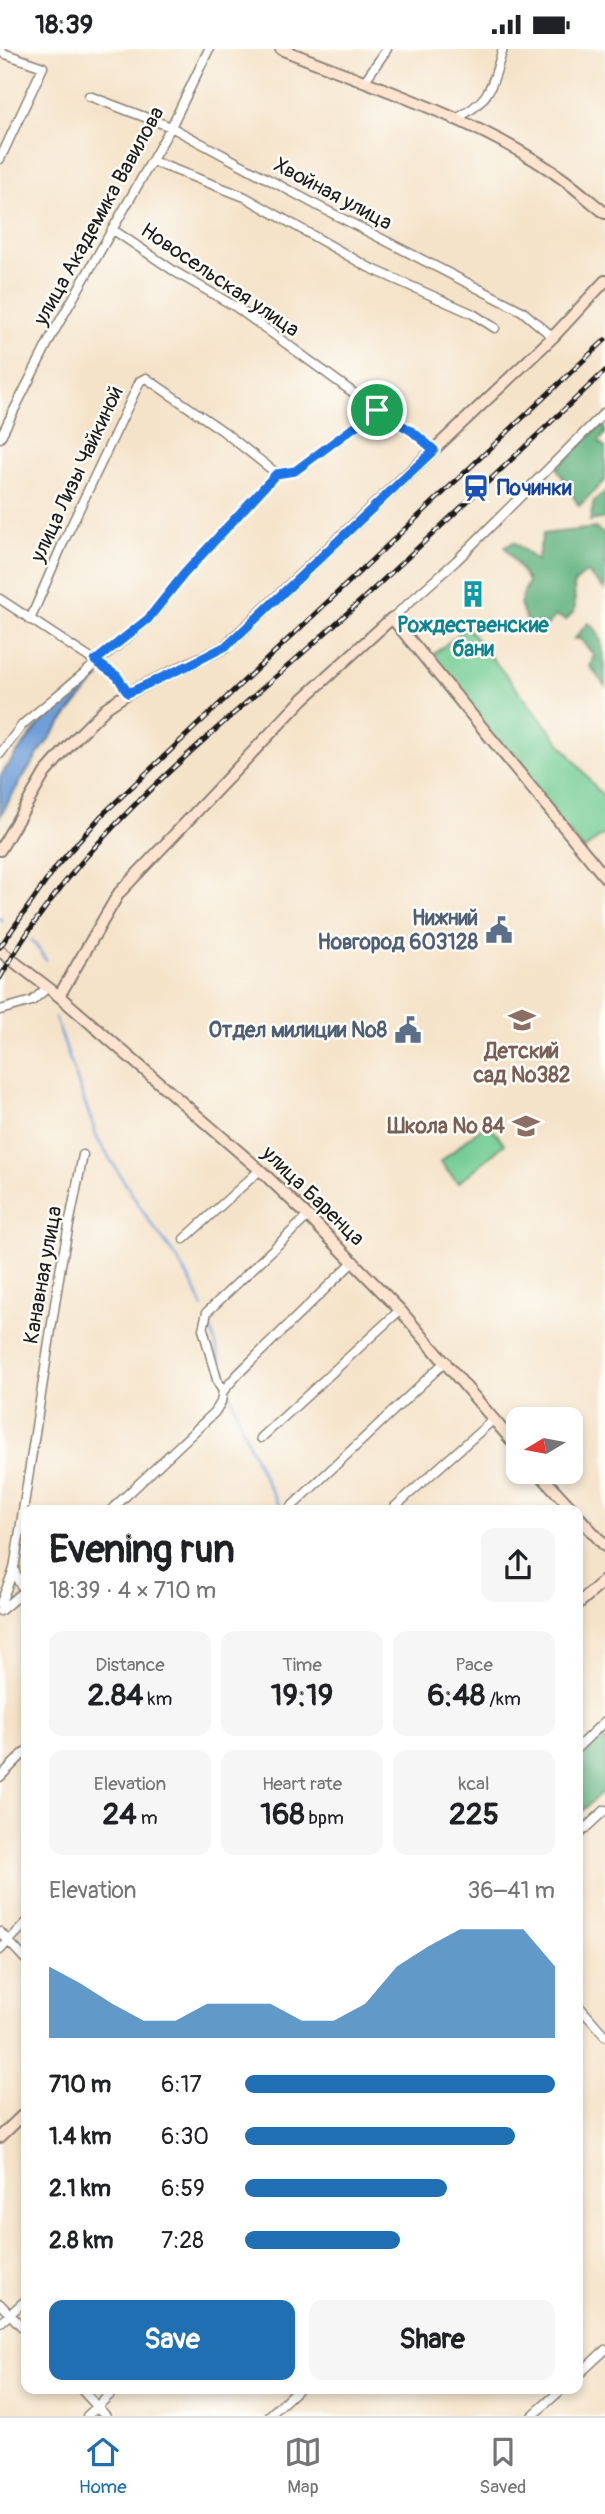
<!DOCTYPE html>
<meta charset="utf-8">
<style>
:root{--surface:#fff;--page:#f6f6f6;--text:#202124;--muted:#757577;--line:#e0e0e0;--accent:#1f6fb2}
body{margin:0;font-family:Pangolin,sans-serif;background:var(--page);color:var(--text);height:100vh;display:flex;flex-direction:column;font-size:26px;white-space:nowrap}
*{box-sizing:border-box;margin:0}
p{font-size:23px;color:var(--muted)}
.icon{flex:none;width:38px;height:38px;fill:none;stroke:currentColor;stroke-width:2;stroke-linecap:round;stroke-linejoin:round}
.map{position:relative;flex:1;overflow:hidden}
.side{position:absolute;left:21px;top:1456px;width:562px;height:889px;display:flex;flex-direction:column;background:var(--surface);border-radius:14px;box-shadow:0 4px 10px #0003}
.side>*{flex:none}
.needle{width:46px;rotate:260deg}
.buttons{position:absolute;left:506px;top:1358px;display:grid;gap:14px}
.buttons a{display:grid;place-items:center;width:77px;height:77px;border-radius:14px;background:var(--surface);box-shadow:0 4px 10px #0003;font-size:35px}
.pin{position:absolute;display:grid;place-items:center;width:60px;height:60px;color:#fff;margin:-30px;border:4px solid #fff;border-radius:50%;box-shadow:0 2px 7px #0007}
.round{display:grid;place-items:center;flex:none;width:74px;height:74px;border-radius:14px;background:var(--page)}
.overview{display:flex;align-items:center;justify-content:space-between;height:119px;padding:0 28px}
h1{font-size:38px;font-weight:800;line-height:52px}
.figures{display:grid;grid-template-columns:repeat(3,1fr);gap:10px;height:119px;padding:7px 28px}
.figures div{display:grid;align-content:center;border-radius:14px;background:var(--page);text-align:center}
.figures b{font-size:30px;font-weight:800}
.figures small{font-size:19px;font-weight:400}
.figures p{font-size:19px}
.chart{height:196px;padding:14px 28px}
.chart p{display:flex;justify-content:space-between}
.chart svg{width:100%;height:126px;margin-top:7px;fill:var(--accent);opacity:.7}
.cta{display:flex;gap:14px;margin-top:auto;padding:14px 28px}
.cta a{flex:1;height:80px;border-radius:14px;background:var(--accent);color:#fff;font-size:28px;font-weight:800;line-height:80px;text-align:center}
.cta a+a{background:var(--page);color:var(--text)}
ul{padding:0 28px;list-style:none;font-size:23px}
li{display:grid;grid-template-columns:112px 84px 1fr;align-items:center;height:52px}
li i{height:18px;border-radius:9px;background:var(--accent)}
.status{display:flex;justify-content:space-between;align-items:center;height:49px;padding:0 35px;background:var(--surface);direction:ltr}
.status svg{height:19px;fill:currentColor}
.tabs{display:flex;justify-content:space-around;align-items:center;height:98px;border-top:2px solid var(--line);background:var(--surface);font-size:19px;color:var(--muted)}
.tabs a{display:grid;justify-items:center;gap:4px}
.tabs .selected{color:var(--accent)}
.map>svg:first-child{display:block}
.green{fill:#72cc93;stroke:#477458;stroke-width:2}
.forest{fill:#5db07d;stroke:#3c664c;stroke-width:2}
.water{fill:#6f9fd8;stroke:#465e7a;stroke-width:2}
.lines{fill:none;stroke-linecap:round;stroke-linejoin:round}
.stream{stroke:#6f9fd8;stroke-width:2.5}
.street-casing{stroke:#888072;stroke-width:11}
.secondary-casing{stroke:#888072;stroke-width:14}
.street{stroke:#fff;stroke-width:8}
.secondary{stroke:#fde4d0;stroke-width:10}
.rail-casing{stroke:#1c1c1c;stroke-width:5}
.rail{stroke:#fdfcf7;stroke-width:2.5;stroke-dasharray:8;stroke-linecap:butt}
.route-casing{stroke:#fff;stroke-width:14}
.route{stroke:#1a73e8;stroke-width:9}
.labels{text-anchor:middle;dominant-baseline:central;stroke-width:5;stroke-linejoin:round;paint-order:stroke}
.street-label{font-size:21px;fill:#1c1c1c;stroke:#fdfcf7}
.transit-label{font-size:21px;font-weight:bold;fill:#164399;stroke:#fdfcf7;text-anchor:start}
.culture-label{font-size:21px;font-weight:bold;fill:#0d838f;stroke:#fdfcf7}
.service-label{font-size:21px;font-weight:bold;fill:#4e5e75;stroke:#fdfcf7;text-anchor:end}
.education-label{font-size:21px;font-weight:bold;fill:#785e54;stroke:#fdfcf7}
</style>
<div class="status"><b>18:39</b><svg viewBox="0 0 49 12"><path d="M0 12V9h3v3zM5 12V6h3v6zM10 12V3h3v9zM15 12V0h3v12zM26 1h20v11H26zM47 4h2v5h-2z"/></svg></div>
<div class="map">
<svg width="605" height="2367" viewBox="0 0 605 2367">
<rect width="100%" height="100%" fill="#fdfcf7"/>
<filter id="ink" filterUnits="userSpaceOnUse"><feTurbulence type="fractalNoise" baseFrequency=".0143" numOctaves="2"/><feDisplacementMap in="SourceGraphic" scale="14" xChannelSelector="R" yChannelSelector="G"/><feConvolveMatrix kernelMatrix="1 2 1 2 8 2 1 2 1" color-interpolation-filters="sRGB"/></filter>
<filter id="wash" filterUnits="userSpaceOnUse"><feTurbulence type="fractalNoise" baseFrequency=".00686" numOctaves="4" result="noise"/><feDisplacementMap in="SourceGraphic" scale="28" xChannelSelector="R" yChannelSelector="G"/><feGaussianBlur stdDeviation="1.57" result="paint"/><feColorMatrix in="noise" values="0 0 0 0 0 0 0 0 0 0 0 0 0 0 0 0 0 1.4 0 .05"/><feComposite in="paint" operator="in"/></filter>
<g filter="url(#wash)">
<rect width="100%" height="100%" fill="#f5e3c9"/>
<path class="green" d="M 467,578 L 605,750 L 605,784 L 583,801 L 427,611 Z
M 487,1074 L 505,1095 L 458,1134 L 440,1113 Z"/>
<path class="forest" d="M 604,373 L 605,385 L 599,393 L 605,398 L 605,431 L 579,457 L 557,419 Z
M 605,443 L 605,469 L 590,472 L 594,452 Z
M 595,479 L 605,486 L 605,541 L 587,523 L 574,534 L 575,561 L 566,571 L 556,567 L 542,581 L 530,580 L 520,555 L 528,532 L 505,498 L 514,493 L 537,512 L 543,485 Z
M 588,574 C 605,582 605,617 605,637 L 590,617 L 594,606 L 580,590 L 574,590 Z
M 605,1683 L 605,1740 L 578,1766 L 578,1708 Z"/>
<path class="water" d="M 100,628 C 61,670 27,717 0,768 L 0,728 L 16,705 L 41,674 L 69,645 Z"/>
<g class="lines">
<path class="stream" d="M 0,869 L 2,872
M 32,891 L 46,911
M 55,968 L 98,1091 L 149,1172 L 176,1208 L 194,1238 L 203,1259
M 209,1273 L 226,1330
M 230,1344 C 243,1384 259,1423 281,1459"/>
</g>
</g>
<g filter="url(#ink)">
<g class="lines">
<defs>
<path id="street" d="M 0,3 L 43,18 L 0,110
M 364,33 L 387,0
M 89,47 L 171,78 L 320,158 L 522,262 L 553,288
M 454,71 C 492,51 491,38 503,0
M 152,112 L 245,148 L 368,218 L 473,265 L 495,279
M 112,180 L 177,224 L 236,258 L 377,361 L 419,387 L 434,401
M 0,389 L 52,286 L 171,78 L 209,0
M 0,550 L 117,627 L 128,644
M 392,569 L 456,512 L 605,363
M 30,571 L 63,494 L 140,332 L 146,329 L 223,382 L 276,424
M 0,705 L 23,675 L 148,571 L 184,525 L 276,424 L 295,422 L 377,361
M 0,961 L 32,952 L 47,939
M 184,1190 L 260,1121
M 223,1342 L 218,1334 L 203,1280 L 207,1263 L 308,1167
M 261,1389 L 400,1261
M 111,1461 L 215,1363 L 221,1353 L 223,1342 L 239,1324 L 354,1212
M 288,1461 L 446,1312
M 391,1461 L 494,1370
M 14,1520 L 19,1534 L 26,1542
M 0,1556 L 14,1520 L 61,1216 L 83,1106
M 0,1562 L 26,1540
M 578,1698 L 605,1672
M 0,1728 L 26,1702
M 578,1786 L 605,1761
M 0,1883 L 26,1911
M 0,1901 L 26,1874
M 578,1956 L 605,1987
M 0,2255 L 26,2282
M 0,2274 L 26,2251
M 578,2326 L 605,2301
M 81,2340 L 106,2367
M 87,2367 L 116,2340
M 269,2367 L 298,2340
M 532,2367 L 562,2340"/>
<path id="secondary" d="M 281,0 C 373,37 483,72 563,130 C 578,141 591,153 605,164
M 0,801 L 45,724 L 75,690 L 107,658 L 128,644 L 225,598 L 553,288 L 605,232
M 0,902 L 59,947 L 260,1121 L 308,1167 L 400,1261 L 518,1399
M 59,947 L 119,844 L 303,650 L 392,569 L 605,828
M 538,1423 L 573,1461
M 578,1467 L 605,1497
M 578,1555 L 605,1531
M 0,2088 L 26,2063"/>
</defs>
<use href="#street" class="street-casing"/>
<use href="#secondary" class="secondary-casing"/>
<use href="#street" class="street"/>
<use href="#secondary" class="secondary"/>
<defs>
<path id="rail" d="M 0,898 L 56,818 L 102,766 L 605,291
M 0,929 C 76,791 199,697 314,594 C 413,506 508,413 605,322"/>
</defs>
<use href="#rail" class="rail-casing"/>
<use href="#rail" class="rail"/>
</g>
</g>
<g class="lines" filter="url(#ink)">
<defs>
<path id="route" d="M 377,361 L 413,383 L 434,401 L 228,596 L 191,615 L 128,644 L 117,627 L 95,612 L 148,570 L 184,525 L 276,425 L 295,422 Z"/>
</defs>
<use href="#route" class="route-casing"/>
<use href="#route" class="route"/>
</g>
<defs>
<symbol id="station-bare" viewBox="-9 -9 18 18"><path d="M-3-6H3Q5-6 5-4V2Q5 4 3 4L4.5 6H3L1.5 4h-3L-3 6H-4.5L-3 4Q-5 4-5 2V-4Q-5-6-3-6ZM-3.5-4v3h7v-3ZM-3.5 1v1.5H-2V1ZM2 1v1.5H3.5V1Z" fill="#1a4fb4" stroke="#fdfcf7" stroke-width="2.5" paint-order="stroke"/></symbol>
<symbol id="building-bare" viewBox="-9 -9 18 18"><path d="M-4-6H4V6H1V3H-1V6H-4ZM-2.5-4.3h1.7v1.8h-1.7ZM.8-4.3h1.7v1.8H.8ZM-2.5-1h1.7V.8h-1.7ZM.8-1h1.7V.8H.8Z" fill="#0f9aa8" stroke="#fdfcf7" stroke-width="2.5" paint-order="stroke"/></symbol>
<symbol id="civic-bare" viewBox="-9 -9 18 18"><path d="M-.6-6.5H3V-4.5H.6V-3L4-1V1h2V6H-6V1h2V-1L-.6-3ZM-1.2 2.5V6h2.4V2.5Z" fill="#5c6f8a" stroke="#fdfcf7" stroke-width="2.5" paint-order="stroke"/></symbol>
<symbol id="school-bare" viewBox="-9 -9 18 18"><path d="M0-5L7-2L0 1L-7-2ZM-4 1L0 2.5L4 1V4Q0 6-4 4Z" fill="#8d6e63" stroke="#fdfcf7" stroke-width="2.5" paint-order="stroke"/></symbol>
</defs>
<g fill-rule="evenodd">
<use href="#station-bare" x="457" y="420" width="38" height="38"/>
<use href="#building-bare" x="454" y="526" width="38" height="38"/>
<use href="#civic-bare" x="480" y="862" width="38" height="38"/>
<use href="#school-bare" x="503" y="952" width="38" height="38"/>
<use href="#civic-bare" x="389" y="962" width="38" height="38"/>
<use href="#school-bare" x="507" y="1058" width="38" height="38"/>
</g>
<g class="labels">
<g class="street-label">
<text transform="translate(333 145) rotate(28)">Хвойная улица</text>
<text transform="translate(99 167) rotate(-61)">улица Академика Вавилова</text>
<text transform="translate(220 231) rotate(34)">Новосельская улица</text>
<text transform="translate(77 425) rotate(-65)">улица Лизы Чайкиной</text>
<text transform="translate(313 1147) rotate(44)">улица Баренца</text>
<text transform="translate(43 1226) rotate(-80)">Канавная улица</text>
</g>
<g class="transit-label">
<text x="497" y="439">Починки</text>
</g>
<g class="culture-label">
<text x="473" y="576">Рождественские<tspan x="473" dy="24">бани</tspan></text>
</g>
<g class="service-label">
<text x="478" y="869">Нижний<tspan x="478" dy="24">Новгород 603128</tspan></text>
<text x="387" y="981">Отдел милиции №8</text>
</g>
<g class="education-label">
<text x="522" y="1002">Детский<tspan x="522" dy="24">сад №382</tspan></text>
<text x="505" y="1077" text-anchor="end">Школа № 84</text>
</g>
</g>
</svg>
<div class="buttons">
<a><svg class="needle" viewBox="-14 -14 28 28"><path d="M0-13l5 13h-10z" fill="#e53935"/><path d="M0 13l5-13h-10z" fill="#757577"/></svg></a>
</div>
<div class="pin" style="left:377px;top:361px;background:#1e9e55"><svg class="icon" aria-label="arrive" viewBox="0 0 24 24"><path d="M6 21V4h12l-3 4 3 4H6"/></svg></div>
<section class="side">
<div class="overview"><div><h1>Evening run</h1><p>18:39 · 4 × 710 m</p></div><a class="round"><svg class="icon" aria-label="share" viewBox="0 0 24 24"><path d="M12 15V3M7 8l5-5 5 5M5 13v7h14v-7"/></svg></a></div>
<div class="figures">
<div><p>Distance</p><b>2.84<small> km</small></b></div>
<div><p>Time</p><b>19:19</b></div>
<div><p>Pace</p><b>6:48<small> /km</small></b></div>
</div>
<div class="figures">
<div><p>Elevation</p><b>24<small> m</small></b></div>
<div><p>Heart rate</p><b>168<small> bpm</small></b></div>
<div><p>kcal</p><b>225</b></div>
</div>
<div class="chart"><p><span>Elevation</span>36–41 m</p>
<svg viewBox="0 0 160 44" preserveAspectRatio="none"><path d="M0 44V19L10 25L20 32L30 38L40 38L50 32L60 32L70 32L80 38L90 38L100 32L110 19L120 12L130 6L140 6L150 6L160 19V44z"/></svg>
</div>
<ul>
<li><b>710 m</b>6:17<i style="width:100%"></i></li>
<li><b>1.4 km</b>6:30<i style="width:87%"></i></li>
<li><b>2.1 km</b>6:59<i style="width:65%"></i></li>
<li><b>2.8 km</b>7:28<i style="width:50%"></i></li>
</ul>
<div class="cta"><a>Save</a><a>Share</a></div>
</section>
</div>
<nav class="tabs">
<a class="selected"><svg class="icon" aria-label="home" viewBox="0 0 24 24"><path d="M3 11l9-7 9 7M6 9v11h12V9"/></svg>Home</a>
<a><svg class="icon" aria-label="map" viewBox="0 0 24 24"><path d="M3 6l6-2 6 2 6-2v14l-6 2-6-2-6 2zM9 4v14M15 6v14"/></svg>Map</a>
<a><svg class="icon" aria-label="saved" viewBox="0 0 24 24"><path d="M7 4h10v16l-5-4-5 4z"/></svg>Saved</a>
</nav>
